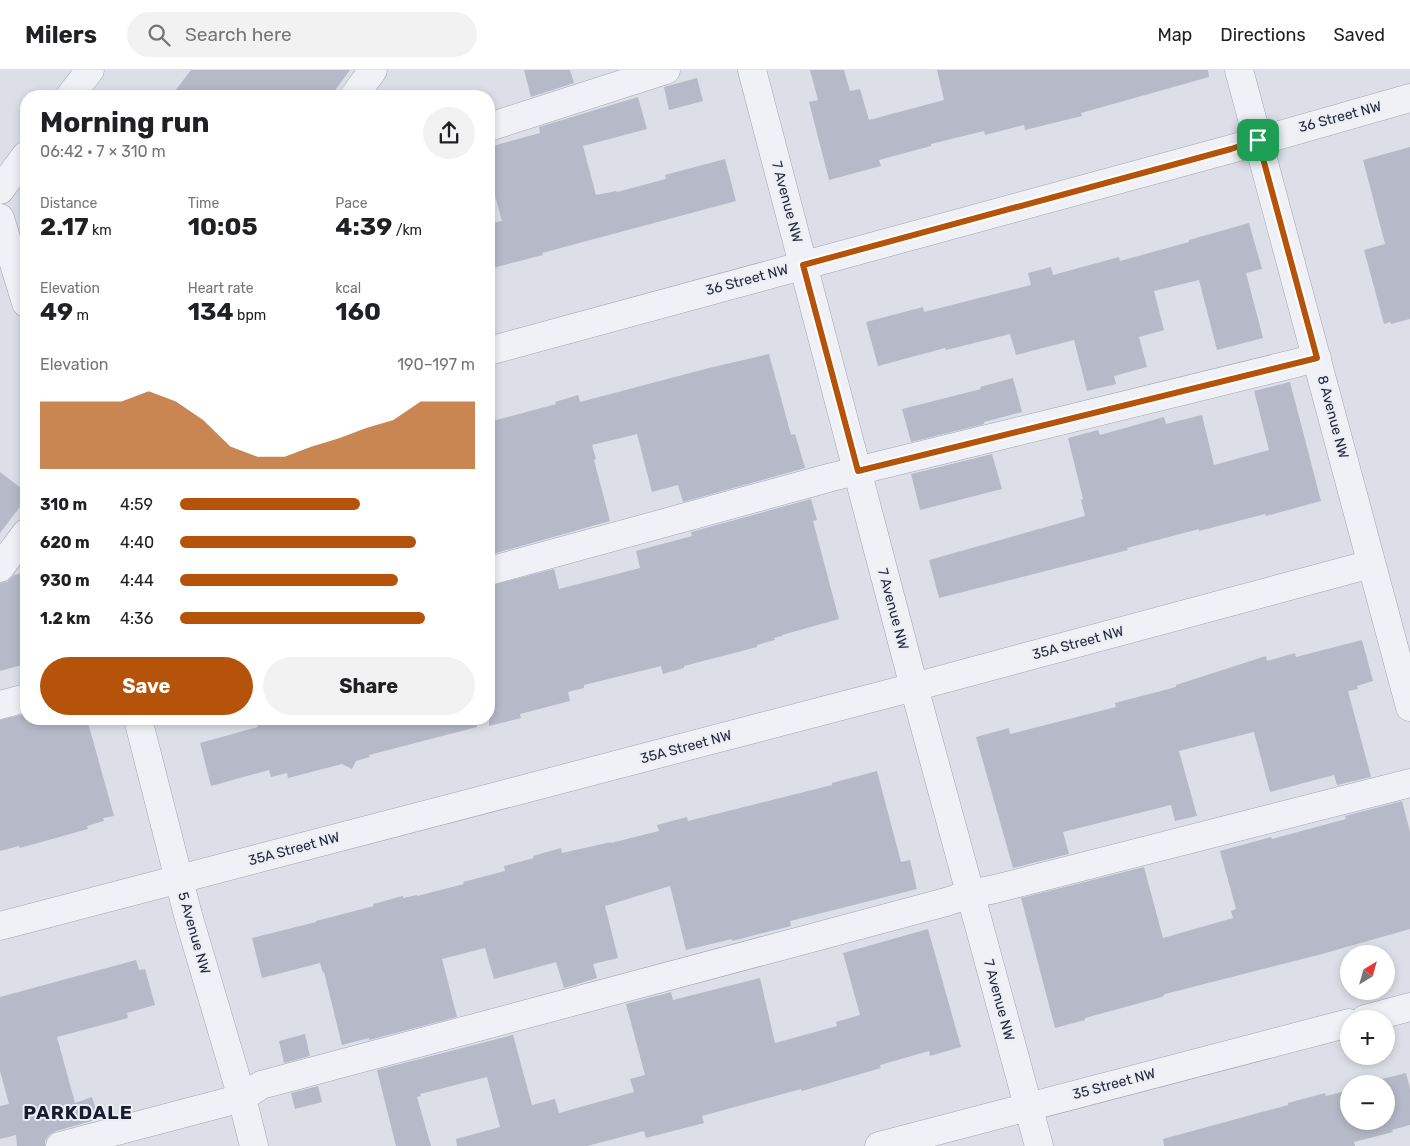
<!DOCTYPE html>
<meta charset="utf-8">
<style>
:root{--surface:#fff;--page:#f2f2f2;--text:#202124;--muted:#757577;--line:#e0e0e0;--accent:#b45309}
body{margin:0;font-family:Rubik,sans-serif;background:var(--page);color:var(--text);height:100vh;display:flex;flex-direction:column;font-size:19px;white-space:nowrap}
*{box-sizing:border-box;margin:0}
p{font-size:16px;color:var(--muted)}
.icon{flex:none;width:28px;height:28px;fill:none;stroke:currentColor;stroke-width:2;stroke-linecap:round;stroke-linejoin:round}
.map{position:relative;flex:1;overflow:hidden}
.side{position:absolute;left:20px;top:20px;width:475px;height:635px;display:flex;flex-direction:column;background:var(--surface);border-radius:20px;box-shadow:0 2px 8px #0003}
.side>*{flex:none}
.needle{width:32px;rotate:37deg}
.fabs{position:absolute;left:1340px;top:875px;display:grid;gap:10px}
.fabs a{display:grid;place-items:center;width:55px;height:55px;border-radius:50%;background:var(--surface);box-shadow:0 2px 8px #0003;font-size:25px}
.pin{position:absolute;display:grid;place-items:center;width:42px;height:42px;color:#fff;margin:-21px;border-radius:10px;box-shadow:0 2px 8px #0006}
.round{display:grid;place-items:center;flex:none;width:52px;height:52px;border-radius:26px;background:var(--page)}
.overview{display:flex;align-items:center;justify-content:space-between;height:85px;padding:0 20px}
h1{font-size:28px;font-weight:700;line-height:38px}
.metrics{display:grid;grid-template-columns:repeat(3,1fr);gap:8px;height:85px;padding:5px 20px}
.metrics div{display:grid;align-content:center}
.metrics b{font-size:25px;font-weight:700}
.metrics small{font-size:14px;font-weight:400}
.metrics p{font-size:14px}
.chart{height:140px;padding:10px 20px}
.chart p{display:flex;justify-content:space-between}
.chart svg{width:100%;height:90px;margin-top:5px;fill:var(--accent);opacity:.7}
.primary-button{display:flex;gap:10px;margin-top:auto;padding:10px 20px}
.primary-button a{flex:1;height:58px;border-radius:30px;background:var(--accent);color:#fff;font-size:20px;font-weight:700;line-height:58px;text-align:center}
.primary-button a+a{background:var(--page);color:var(--text)}
ul{padding:0 20px;list-style:none;font-size:16px}
li{display:grid;grid-template-columns:80px 60px 1fr;align-items:center;height:38px}
li i{height:12px;border-radius:6px;background:var(--accent)}
header{display:flex;align-items:center;gap:30px;box-sizing:border-box;height:70px;padding:0 25px;background:var(--surface);border-bottom:1px solid var(--line)}
header strong{font-size:24px}
nav{display:flex;gap:28px;margin-inline-start:auto;font-size:18px}
.search{width:350px;height:45px;background:var(--page);display:flex;align-items:center;gap:12px;box-sizing:border-box;padding:0 18px;border-radius:28px;color:var(--muted);font-size:19px}
.map>svg:first-child{display:block}
.building{fill:#b6bac8}
.lines{fill:none;stroke-linecap:round;stroke-linejoin:round}
.minor-casing{stroke:#a1a5b2;stroke-width:29}
.minor{stroke:#eff1f6;stroke-width:28}
.route-casing{stroke:#fff;stroke-width:10}
.route{stroke:#b45309;stroke-width:6}
.labels{text-anchor:middle;dominant-baseline:central;stroke-width:4;stroke-linejoin:round;paint-order:stroke}
.street-label{font-size:14px;fill:#252b3f;stroke:#eceef5}
.district-label{font-size:19px;font-weight:bold;letter-spacing:1px;fill:#181c2f;stroke:#eceef5}
</style>
<header>
<strong>Milers</strong>
<div class="search"><svg class="icon" aria-label="search" viewBox="0 0 24 24"><circle cx="10" cy="10" r="6"/><path d="M15 15l6 6"/></svg>Search here</div>
<nav><a>Map</a><a>Directions</a><a>Saved</a></nav>
</header>
<div class="map">
<svg width="1410" height="1076" viewBox="0 0 1410 1076">
<rect width="100%" height="100%" fill="#dcdfe8"/>
<path class="building" d="M 191,0 L 350,0 L 331,26 L 171,26 Z
M 524,0 L 570,0 L 574,13 L 531,27 Z
M 810,0 L 844,0 L 850,21 L 860,19 L 869,50 L 944,30 L 937,0 L 1208,0 L 1209,7 L 1081,43 L 1082,46 L 1037,57 L 1025,60 L 1024,55 L 985,65 L 984,61 L 931,74 L 931,76 L 879,90 L 881,96 L 829,110 L 809,32 L 818,30 Z
M 697,8 L 703,31 L 669,40 L 664,17 Z
M 638,27 L 647,59 L 583,76 L 596,125 L 616,121 L 617,122 L 666,109 L 665,105 L 725,89 L 736,131 L 542,183 L 543,185 L 489,199 L 489,154 L 502,151 L 489,104 L 489,77 L 540,63 L 539,57 Z
M 1410,77 L 1410,249 L 1391,254 L 1390,252 L 1384,254 L 1364,180 L 1385,174 L 1363,90 Z
M 1249,153 L 1262,199 L 1246,203 L 1263,268 L 1217,280 L 1199,210 L 1154,221 L 1164,260 L 1139,267 L 1147,297 L 1114,306 L 1116,314 L 1087,321 L 1074,270 L 1016,285 L 1010,264 L 946,280 L 945,278 L 878,296 L 866,252 L 923,237 L 924,242 L 1031,215 L 1028,203 L 1051,197 L 1053,205 L 1119,187 L 1120,191 L 1189,172 L 1189,170 Z
M 769,284 L 791,365 L 795,364 L 805,398 L 683,432 L 678,415 L 652,422 L 637,364 L 592,375 L 596,389 L 594,390 L 610,451 L 489,485 L 489,352 L 556,334 L 555,332 L 578,325 L 580,332 L 709,298 Z
M 1013,308 L 1022,342 L 984,352 L 984,354 L 911,372 L 902,339 L 981,319 L 980,317 Z
M 1290,312 L 1321,431 L 1266,446 L 1265,444 L 1199,461 L 1199,459 L 1127,478 L 1128,480 L 939,528 L 929,490 L 1085,446 L 1081,430 L 1083,429 L 1068,368 L 1098,360 L 1100,365 L 1164,347 L 1166,354 L 1202,345 L 1214,395 L 1269,380 L 1254,321 Z
M 992,384 L 1002,419 L 920,440 L 911,404 Z
M 0,402 L 26,422 L 26,429 L 0,463 Z
M 811,429 L 817,450 L 813,451 L 839,549 L 782,565 L 782,566 L 774,568 L 775,570 L 757,575 L 757,577 L 684,596 L 684,598 L 663,604 L 661,596 L 584,615 L 584,618 L 568,622 L 570,631 L 520,644 L 521,648 L 489,656 L 489,516 L 554,499 L 559,519 L 640,498 L 636,481 L 692,466 L 691,462 Z
M 26,502 L 26,594 L 0,601 L 0,513 L 7,512 L 14,505 Z
M 1362,570 L 1373,611 L 1357,616 L 1358,619 L 1348,621 L 1371,707 L 1337,715 L 1334,705 L 1270,722 L 1254,662 L 1179,681 L 1197,746 L 1175,751 L 1171,735 L 1063,762 L 1069,784 L 1013,798 L 976,667 L 1009,658 L 1010,664 L 1116,637 L 1115,633 L 1176,617 L 1176,615 L 1266,586 L 1267,591 L 1295,583 L 1296,587 Z
M 26,644 L 26,649 L 87,649 L 114,746 L 103,748 L 104,751 L 87,756 L 88,759 L 20,778 L 19,776 L 0,781 L 0,650 Z
M 256,649 L 476,649 L 477,657 L 369,685 L 370,687 L 356,691 L 352,699 L 342,694 L 288,708 L 287,703 L 271,707 L 269,700 L 211,716 L 200,673 L 258,657 Z
M 877,701 L 901,792 L 910,790 L 917,819 L 790,851 L 791,856 L 732,871 L 732,869 L 686,880 L 670,816 L 605,836 L 618,888 L 593,894 L 597,908 L 564,918 L 556,892 L 494,909 L 485,878 L 442,889 L 457,947 L 369,970 L 369,968 L 342,975 L 324,902 L 323,903 L 320,893 L 262,908 L 252,868 L 316,852 L 316,851 L 374,836 L 373,834 L 403,826 L 403,828 L 417,825 L 417,826 L 464,814 L 463,812 L 505,801 L 504,796 L 534,788 L 533,786 L 561,778 L 562,783 L 611,772 L 611,773 L 659,761 L 657,755 L 687,747 L 688,751 L 832,715 L 832,713 Z
M 1402,731 L 1410,762 L 1410,859 L 1322,884 L 1165,924 L 1162,927 L 1085,948 L 1085,950 L 1055,958 L 1021,828 L 1144,797 L 1163,868 L 1233,848 L 1231,841 L 1236,839 L 1220,781 L 1271,767 L 1272,769 L 1346,749 L 1345,746 Z
M 928,859 L 961,977 L 930,986 L 929,981 L 880,995 L 881,998 L 802,1021 L 801,1019 L 702,1046 L 704,1053 L 646,1068 L 644,1061 L 587,1076 L 457,1076 L 456,1069 L 500,1057 L 487,1007 L 420,1024 L 421,1026 L 417,1027 L 431,1076 L 396,1076 L 377,1000 L 513,965 L 532,1035 L 555,1029 L 559,1043 L 634,1022 L 630,1009 L 645,1005 L 626,934 L 671,922 L 673,930 L 760,908 L 775,973 L 837,956 L 836,952 L 860,945 L 843,883 Z
M 136,890 L 139,900 L 145,899 L 155,935 L 127,943 L 128,948 L 57,967 L 75,1033 L 92,1027 L 99,1049 L 56,1061 L 49,1065 L 45,1071 L 45,1076 L 17,1076 L 16,1065 L 0,1069 L 0,1036 L 9,1034 L 0,1001 L 0,927 Z
M 305,964 L 310,986 L 284,993 L 279,971 Z
M 1406,1003 L 1410,1019 L 1410,1055 L 1392,1060 L 1393,1062 L 1354,1072 L 1355,1076 L 1164,1076 L 1163,1069 L 1288,1035 L 1288,1033 L 1325,1023 L 1326,1026 L 1349,1020 L 1349,1051 L 1386,1051 L 1386,1014 L 1371,1014 L 1375,1013 L 1374,1011 Z
M 318,1016 L 322,1032 L 295,1039 L 291,1023 Z"/>
<g class="lines">
<defs>
<path id="minor" d="M 752,0 L 914,617 L 1039,1076
M 1239,0 L 1410,637
M 70,26 L 90,0
M 354,26 L 373,0
M 489,57 L 666,0
M 0,120 L 26,85
M 0,148 L 26,233
M 489,281 L 1231,79 L 1410,28
M 0,498 L 26,463
M 489,501 L 832,407 L 1317,288
M 0,635 L 26,628
M 138,649 L 188,845 L 242,1028 L 254,1076
M 0,856 L 914,617 L 1371,494
M 1365,949 L 1410,937
M 60,1076 L 242,1028 L 261,1015 L 946,832 L 970,824 L 995,819 L 1410,713
M 879,1076 L 1349,953"/>
</defs>
<use href="#minor" class="minor-casing"/>
<use href="#minor" class="minor"/>
</g>
<g class="lines">
<defs>
<path id="route" d="M 1258,70 L 1317,288 L 858,401 L 803,195 L 1231,79 Z"/>
</defs>
<use href="#route" class="route-casing"/>
<use href="#route" class="route"/>
</g>
<g class="labels">
<g class="street-label">
<text transform="translate(1340 47) rotate(-15)">36 Street NW</text>
<text transform="translate(787 132) rotate(75)">7 Avenue NW</text>
<text transform="translate(747 210) rotate(-15)">36 Street NW</text>
<text transform="translate(1333 347) rotate(75)">8 Avenue NW</text>
<text transform="translate(893 539) rotate(75)">7 Avenue NW</text>
<text transform="translate(1078 573) rotate(-15)">35A Street NW</text>
<text transform="translate(686 677) rotate(-15)">35A Street NW</text>
<text transform="translate(294 779) rotate(-15)">35A Street NW</text>
<text transform="translate(194 863) rotate(74)">5 Avenue NW</text>
<text transform="translate(999 930) rotate(75)">7 Avenue NW</text>
<text transform="translate(1114 1014) rotate(-15)">35 Street NW</text>
</g>
<g class="district-label">
<text x="78" y="1042">PARKDALE</text>
</g>
</g>
</svg>
<div class="fabs">
<a><svg class="needle" viewBox="-14 -14 28 28"><path d="M0-13l5 13h-10z" fill="#e53935"/><path d="M0 13l5-13h-10z" fill="#757577"/></svg></a>
<a>+</a>
<a>−</a>
</div>
<div class="pin" style="left:1258px;top:70px;background:#1e9e55"><svg class="icon" aria-label="arrive" viewBox="0 0 24 24"><path d="M6 21V4h12l-3 4 3 4H6"/></svg></div>
<section class="side">
<div class="overview"><div><h1>Morning run</h1><p>06:42 · 7 × 310 m</p></div><a class="round"><svg class="icon" aria-label="share" viewBox="0 0 24 24"><path d="M12 15V3M7 8l5-5 5 5M5 13v7h14v-7"/></svg></a></div>
<div class="metrics">
<div><p>Distance</p><b>2.17<small> km</small></b></div>
<div><p>Time</p><b>10:05</b></div>
<div><p>Pace</p><b>4:39<small> /km</small></b></div>
</div>
<div class="metrics">
<div><p>Elevation</p><b>49<small> m</small></b></div>
<div><p>Heart rate</p><b>134<small> bpm</small></b></div>
<div><p>kcal</p><b>160</b></div>
</div>
<div class="chart"><p><span>Elevation</span>190–197 m</p>
<svg viewBox="0 0 160 44" preserveAspectRatio="none"><path d="M0 44V11L10 11L20 11L30 11L40 6L50 11L60 20L70 33L80 38L90 38L100 33L110 29L120 24L130 20L140 11L150 11L160 11V44z"/></svg>
</div>
<ul>
<li><b>310 m</b>4:59<i style="width:61%"></i></li>
<li><b>620 m</b>4:40<i style="width:80%"></i></li>
<li><b>930 m</b>4:44<i style="width:74%"></i></li>
<li><b>1.2 km</b>4:36<i style="width:83%"></i></li>
</ul>
<div class="primary-button"><a>Save</a><a>Share</a></div>
</section>
</div>
